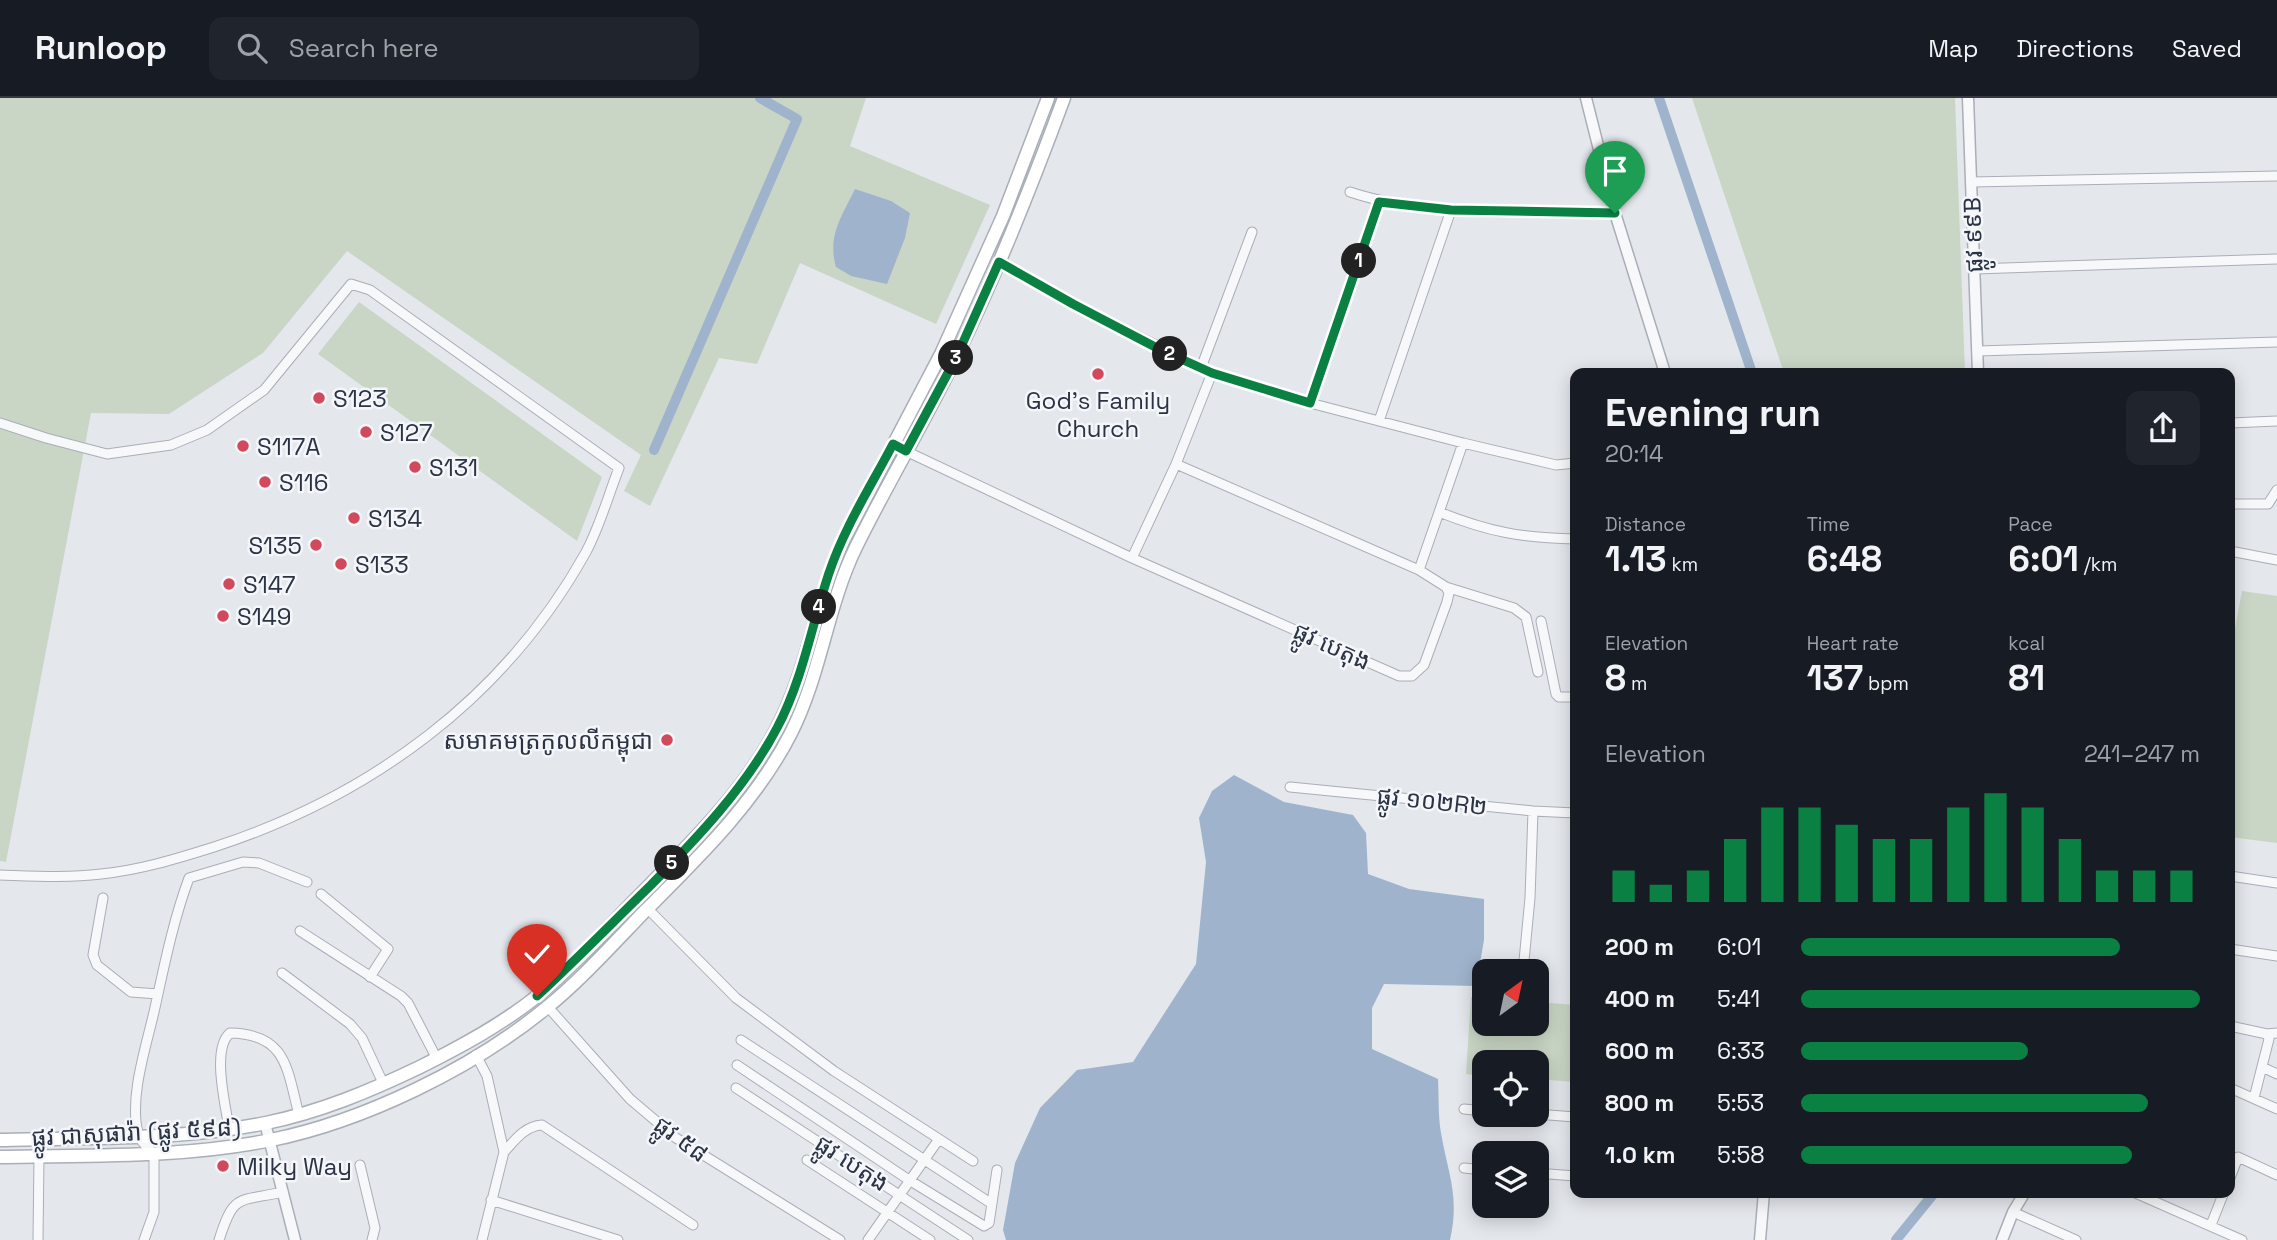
<!DOCTYPE html>
<meta charset="utf-8">
<style>
:root{--surface:#171b24;--page:#20242c;--text:#f1f3f6;--muted:#9ea1a6;--line:#363941;--accent:#0b8043}
body{margin:0;font-family:"Space Grotesk","Noto Sans Khmer",sans-serif;background:var(--page);color:var(--text);height:100vh;display:flex;flex-direction:column;font-size:26px;white-space:nowrap}
*{box-sizing:border-box;margin:0}
p{font-size:23px;color:var(--muted)}
.icon{flex:none;width:38px;height:38px;fill:none;stroke:currentColor;stroke-width:2;stroke-linecap:round;stroke-linejoin:round}
.map{position:relative;flex:1;overflow:hidden}
.sheet{position:absolute;left:1570px;top:270px;width:665px;height:830px;display:flex;flex-direction:column;background:var(--surface);border-radius:14px;box-shadow:0 4px 18px #0003}
.sheet>*{flex:none}
.needle{width:46px;rotate:33deg}
.controls{position:absolute;left:1472px;top:861px;display:grid;gap:14px}
.controls a{display:grid;place-items:center;width:77px;height:77px;border-radius:14px;background:var(--surface);box-shadow:0 4px 18px #0003;font-size:35px}
.pin{position:absolute;display:grid;place-items:center;width:60px;height:60px;color:#fff;margin:-72px -30px;border-radius:50% 50% 50% 0;rotate:-45deg;box-shadow:0 0 7px #0007}
.pin .icon{rotate:45deg}
.km{position:absolute;width:35px;height:35px;margin:-18px;border-radius:50%;background:#222;color:#fff;font-size:19px;line-height:35px;text-align:center}
.round{display:grid;place-items:center;flex:none;width:74px;height:74px;border-radius:14px;background:var(--page)}
.overview{display:flex;align-items:center;justify-content:space-between;height:119px;padding:0 35px}
h1{font-size:38px;font-weight:600;line-height:52px}
.metrics{display:grid;grid-template-columns:repeat(3,1fr);gap:10px;height:119px;padding:7px 35px}
.metrics div{display:grid;align-content:center}
.metrics b{font-size:35px;font-weight:600}
.metrics small{font-size:19px;font-weight:400}
.metrics p{font-size:19px}
.chart{height:196px;padding:14px 35px}
.chart p{display:flex;justify-content:space-between}
.chart svg{width:100%;height:126px;margin-top:7px;stroke:var(--accent);stroke-width:6}
ul{padding:0 35px;list-style:none;font-size:23px}
li{display:grid;grid-template-columns:112px 84px 1fr;align-items:center;height:52px}
li i{height:18px;border-radius:9px;background:var(--accent)}
header{display:flex;align-items:center;gap:42px;box-sizing:border-box;height:98px;padding:0 35px;background:var(--surface);border-bottom:2px solid var(--line)}
header strong{font-size:33px}
nav{display:flex;gap:38px;margin-inline-start:auto;font-size:24px}
.search{width:490px;height:63px;background:var(--page);display:flex;align-items:center;gap:18px;box-sizing:border-box;padding:0 24px;border-radius:14px;color:var(--muted);font-size:26px}
.map>svg:first-child{display:block}
.green{fill:#c9d6c5}
.water{fill:#9fb4cc}
.lines{fill:none;stroke-linecap:round;stroke-linejoin:round}
.canal{stroke:#9fb4cc;stroke-width:10}
.minor-casing{stroke:#a9aeb7;stroke-width:11}
.tertiary-casing{stroke:#a9aeb7;stroke-width:13}
.secondary-casing{stroke:#a9aeb7;stroke-width:15}
.minor{stroke:#f7f8fa;stroke-width:9}
.tertiary{stroke:#f7f8fa;stroke-width:10}
.secondary{stroke:#fff;stroke-width:12}
.route-casing{stroke:#fff;stroke-width:14}
.route{stroke:#0b8043;stroke-width:9}
.poi-dot{fill:#d1495b;stroke:#f4f6f9;stroke-width:2.5}
.labels{text-anchor:middle;dominant-baseline:central;stroke-width:5;stroke-linejoin:round;paint-order:stroke}
.street-label{font-size:24px;fill:#2b3445;stroke:#f4f6f9}
.poi-label{font-size:24px;fill:#2b3445;stroke:#f4f6f9;text-anchor:start}
</style>
<header>
<strong>Runloop</strong>
<div class="search"><svg class="icon" aria-label="search" viewBox="0 0 24 24"><circle cx="10" cy="10" r="6"/><path d="M15 15l6 6"/></svg>Search here</div>
<nav><a>Map</a><a>Directions</a><a>Saved</a></nav>
</header>
<div class="map">
<svg width="2277" height="1142" viewBox="0 0 2277 1142">
<rect width="100%" height="100%" fill="#e4e7ec"/>
<path class="green" d="M 0,0 L 866,0 L 850,48 L 990,107 L 936,226 L 800,165 L 757,266 L 719,260 L 650,408 L 624,393 L 641,357 L 347,153 L 263,255 L 169,316 L 91,315 L 6,764 L 0,763 Z
M 1692,0 L 1955,0 L 1965,275 L 1784,275 Z
M 359,204 L 602,379 L 577,443 L 318,256 Z
M 2242,493 L 2277,498 L 2277,745 L 2230,739 L 2230,547 L 2232,547 Z
M 1471,899 L 1484,900 L 1484,926 L 1536,926 L 1537,904 L 1575,907 L 1575,984 L 1537,981 L 1536,964 L 1484,964 L 1484,978 L 1466,976 Z"/>
<path class="water" d="M 855,91 L 891,103 L 910,115 L 905,140 L 887,186 L 851,178 L 836,169 C 827,138 842,118 855,91 Z
M 1234,677 L 1284,704 L 1353,717 L 1366,735 L 1368,776 L 1409,791 L 1484,801 L 1484,842 L 1476,888 L 1384,886 L 1372,910 L 1372,951 L 1438,981 C 1439,999 1438,1018 1441,1035 C 1448,1076 1460,1098 1450,1142 L 1006,1142 L 1003,1132 L 1015,1065 L 1040,1010 L 1077,972 L 1133,964 L 1196,866 L 1206,764 L 1199,720 L 1212,693 Z"/>
<g class="lines">
<path class="canal" d="M 1659,0 L 1752,275
M 654,352 L 797,21 L 760,0
M 1896,1142 L 1935,1094"/>
<defs>
<path id="minor" d="M 1971,84 L 2277,78
M 1350,94 C 1431,121 1530,113 1615,115
M 999,164 L 1073,206 L 1212,275 L 1310,305 L 1463,345 L 1556,367 L 1575,365
M 1975,171 L 2277,161
M 1978,253 L 2277,244
M 1201,270 L 1252,134
M 1310,305 L 1379,104
M 1379,323 L 1451,112
M 0,325 L 46,340 L 107,356 L 171,347 L 207,332 L 264,292 L 351,186 L 370,192 L 619,370 C 608,398 600,428 586,454 C 505,600 371,698 214,749 C 176,761 140,772 101,776 C 68,780 33,778 0,777
M 2230,325 L 2277,323
M 893,347 L 1132,460 L 1399,578 L 1412,578 L 1424,567 L 1447,504 L 1449,495 L 1446,489
M 1176,366 L 1419,472 L 1446,489 L 1514,510 L 1526,519 L 1538,574
M 2230,406 L 2268,406 L 2277,392
M 1439,414 C 1489,434 1522,440 1575,441
M 2230,453 L 2277,462
M 1132,460 L 1176,366 L 1212,275
M 1419,472 L 1463,345
M 1541,523 L 1556,596 L 1559,599 L 1575,599
M 1290,689 L 1533,713 L 1575,715
M 2230,778 L 2277,785
M 321,796 L 388,851 L 370,879
M 103,800 L 93,857 L 97,867 L 131,894 L 158,896
M 648,811 L 736,900 L 834,973 L 973,1063
M 300,833 L 401,898 L 408,905 L 437,961
M 2230,851 L 2277,858
M 1523,873 L 1530,800 L 1533,713
M 282,875 L 350,926 L 362,940 L 384,987
M 548,909 L 630,1001 L 676,1040 L 840,1142
M 2230,928 L 2267,936 L 2277,935
M 741,942 L 992,1106
M 476,957 L 487,978 L 504,1054 L 482,1142
M 737,967 L 909,1082 L 984,1128 L 989,1125 L 997,1072
M 2262,969 L 2277,976
M 736,990 L 968,1142
M 2230,990 L 2277,1011
M 2254,1000 L 2269,941 L 2267,936
M 1464,1011 L 1484,1013
M 1536,1016 L 1575,1019
M 229,1031 C 226,1008 211,951 230,935 C 287,936 287,971 299,1017
M 504,1054 C 515,1042 525,1028 542,1027 L 693,1127
M 807,1062 L 930,1142
M 360,1067 L 375,1130 L 372,1142
M 1464,1070 L 1484,1072
M 1536,1075 L 1575,1078
M 2230,1080 L 2238,1059 L 2277,1077
M 2133,1094 L 2242,1142
M 491,1102 L 618,1142
M 2013,1114 L 2076,1142
M 2211,1127 L 2224,1094
M 38,1142 L 39,1058
M 144,1142 L 154,1114 L 154,1056 C 149,1050 139,1043 138,1035 C 129,999 146,949 154,914 C 164,869 173,823 189,780 L 243,764 L 259,765 L 307,784
M 219,1142 C 234,1095 237,1104 283,1094
M 868,1142 L 939,1041"/>
<path id="tertiary" d="M 1586,0 L 1615,115 L 1665,275
M 1968,0 L 1978,275
M 265,1025 L 295,1142
M 1760,1142 L 1764,1094
M 2002,1142 L 2013,1114 L 2025,1094"/>
<path id="secondary" d="M 0,1042 C 88,1039 179,1043 266,1025 C 320,1014 370,993 420,969 C 460,949 501,927 536,899 C 571,870 602,836 633,804 C 685,751 743,696 777,630 C 808,571 816,503 843,443 L 941,256 L 1003,118 L 1048,0
M 0,1059 C 90,1057 183,1060 271,1042 C 364,1023 471,971 545,911 C 581,882 613,846 645,813 C 698,760 756,704 791,635 C 821,576 827,508 856,449 C 888,384 925,323 956,259 C 997,175 1032,87 1064,0"/>
</defs>
<use href="#minor" class="minor-casing"/>
<use href="#tertiary" class="tertiary-casing"/>
<use href="#secondary" class="secondary-casing"/>
<use href="#minor" class="minor"/>
<use href="#tertiary" class="tertiary"/>
<use href="#secondary" class="secondary"/>
</g>
<g class="lines">
<defs>
<path id="route" d="M 537,898 C 576,862 613,824 651,787 C 697,740 746,689 777,630 C 803,581 812,526 829,475 C 844,430 871,388 893,346 L 906,353 L 956,260 L 999,164 L 1073,206 L 1159,251 L 1212,275 L 1310,305 L 1379,104 L 1451,112 L 1615,115"/>
</defs>
<use href="#route" class="route-casing"/>
<use href="#route" class="route"/>
</g>
<g class="poi-dot">
<circle cx="1098" cy="276" r="7"/>
<circle cx="319" cy="300" r="7"/>
<circle cx="366" cy="334" r="7"/>
<circle cx="243" cy="348" r="7"/>
<circle cx="415" cy="369" r="7"/>
<circle cx="265" cy="384" r="7"/>
<circle cx="354" cy="420" r="7"/>
<circle cx="316" cy="447" r="7"/>
<circle cx="341" cy="466" r="7"/>
<circle cx="229" cy="486" r="7"/>
<circle cx="223" cy="518" r="7"/>
<circle cx="667" cy="642" r="7"/>
<circle cx="223" cy="1068" r="7"/>
</g>
<g class="labels">
<g class="street-label">
<text transform="translate(1973 137) rotate(-92)">ផ្លូវ ៩៩B</text>
<text transform="translate(1332 548) rotate(24)">ផ្លូវ បេតុង</text>
<text transform="translate(1432 703) rotate(6)">ផ្លូវ ១០២R២</text>
<text transform="translate(136 1034) rotate(-3)">ផ្លូវ ជាសុផារ៉ា (ផ្លូវ ៥៩៨)</text>
<text transform="translate(681 1041) rotate(36)">ផ្លូវ ៥៨</text>
<text transform="translate(852 1065) rotate(33)">ផ្លូវ បេតុង</text>
</g>
<g class="poi-label">
<text x="333" y="300">S123</text>
<text x="1098" y="302" text-anchor="middle">God's Family<tspan x="1098" dy="28">Church</tspan></text>
<text x="380" y="334">S127</text>
<text x="257" y="348">S117A</text>
<text x="429" y="369">S131</text>
<text x="279" y="384">S116</text>
<text x="368" y="420">S134</text>
<text x="302" y="447" text-anchor="end">S135</text>
<text x="355" y="466">S133</text>
<text x="243" y="486">S147</text>
<text x="237" y="518">S149</text>
<text x="653" y="642" text-anchor="end">សមាគមត្រកូលលីកម្ពុជា</text>
<text x="237" y="1068">Milky Way</text>
</g>
</g>
</svg>
<div class="controls">
<a><svg class="needle" viewBox="-14 -14 28 28"><path d="M0-13l5 13h-10z" fill="#e53935"/><path d="M0 13l5-13h-10z" fill="#9ea1a6"/></svg></a>
<a><svg class="icon" aria-label="locate" viewBox="0 0 24 24"><circle cx="12" cy="12" r="6"/><path d="M12 2v4M12 18v4M2 12h4M18 12h4"/></svg></a>
<a><svg class="icon" aria-label="layers" viewBox="0 0 24 24"><path d="M12 4l9 5-9 5-9-5zM3 14l9 5 9-5"/></svg></a>
</div>
<div class="pin" style="left:1615px;top:115px;background:#1e9e55"><svg class="icon" aria-label="arrive" viewBox="0 0 24 24"><path d="M6 21V4h12l-3 4 3 4H6"/></svg></div>
<div class="pin" style="left:537px;top:898px;background:#d93025"><svg class="icon" aria-label="check" viewBox="0 0 24 24"><path d="M5 12l5 5 9-10"/></svg></div>
<b class="km" style="left:1359px;top:163px">1</b>
<b class="km" style="left:1170px;top:256px">2</b>
<b class="km" style="left:956px;top:260px">3</b>
<b class="km" style="left:819px;top:509px">4</b>
<b class="km" style="left:672px;top:765px">5</b>
<section class="sheet">
<div class="overview"><div><h1>Evening run</h1><p>20:14</p></div><a class="round"><svg class="icon" aria-label="share" viewBox="0 0 24 24"><path d="M12 15V3M7 8l5-5 5 5M5 13v7h14v-7"/></svg></a></div>
<div class="metrics">
<div><p>Distance</p><b>1.13<small> km</small></b></div>
<div><p>Time</p><b>6:48</b></div>
<div><p>Pace</p><b>6:01<small> /km</small></b></div>
</div>
<div class="metrics">
<div><p>Elevation</p><b>8<small> m</small></b></div>
<div><p>Heart rate</p><b>137<small> bpm</small></b></div>
<div><p>kcal</p><b>81</b></div>
</div>
<div class="chart"><p><span>Elevation</span>241–247 m</p>
<svg viewBox="0 0 160 44" preserveAspectRatio="none"><path d="M5 44V33M15 44V38M25 44V33M35 44V22M45 44V11M55 44V11M65 44V17M75 44V22M85 44V22M95 44V11M105 44V6M115 44V11M125 44V22M135 44V33M145 44V33M155 44V33"/></svg>
</div>
<ul>
<li><b>200 m</b>6:01<i style="width:80%"></i></li>
<li><b>400 m</b>5:41<i style="width:100%"></i></li>
<li><b>600 m</b>6:33<i style="width:57%"></i></li>
<li><b>800 m</b>5:53<i style="width:87%"></i></li>
<li><b>1.0 km</b>5:58<i style="width:83%"></i></li>
</ul>
</section>
</div>
